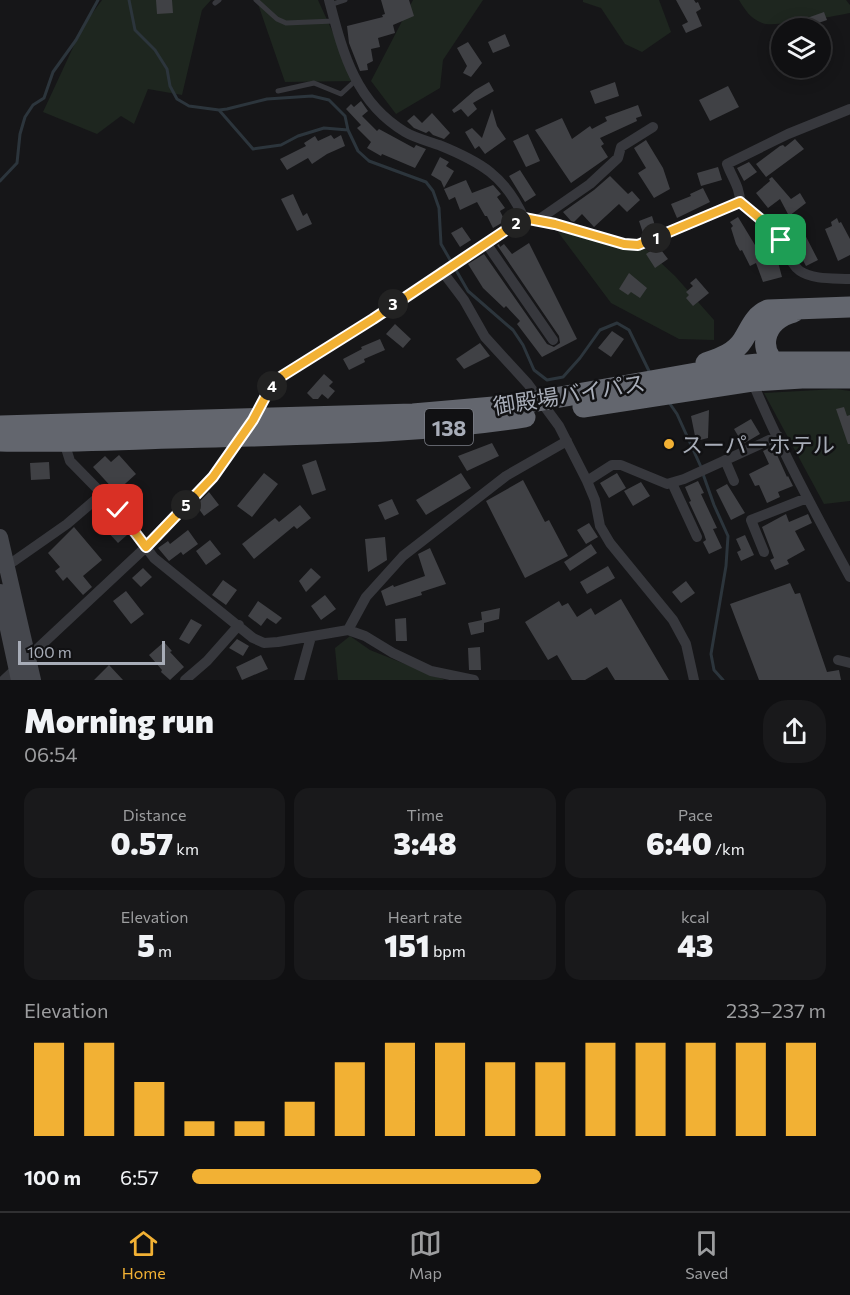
<!DOCTYPE html>
<meta charset="utf-8">
<style>
:root{--surface:#101012;--page:#19191b;--text:#f1f3f6;--muted:#9c9d9f;--line:#303032;--accent:#f2b134}
body{margin:0;font-family:Commissioner,"Noto Sans JP",sans-serif;background:var(--page);color:var(--text);height:100vh;display:flex;flex-direction:column;font-size:22px;white-space:nowrap}
*{box-sizing:border-box;margin:0}
p{font-size:20px;color:var(--muted)}
.icon{flex:none;width:33px;height:33px;fill:none;stroke:currentColor;stroke-width:2;stroke-linecap:round;stroke-linejoin:round}
.map{position:relative;height:680px;overflow:hidden}
.panel{display:flex;flex-direction:column;background:var(--surface);flex:1}
.panel>*{flex:none}
.tools{position:absolute;left:771px;top:18px;display:grid;gap:12px}
.tools a{display:grid;place-items:center;width:60px;height:60px;border-radius:50%;background:var(--surface);box-shadow:0 3px 15px #0003,0 0 0 2px var(--line);font-size:30px}
.scale{position:absolute;left:18px;bottom:15px;width:147px;box-sizing:border-box;padding-left:6px;border:3px solid #a8adb8;border-top:0;font-size:16px;line-height:21px;white-space:nowrap;color:#a8adb8;-webkit-text-stroke:4px #111113;paint-order:stroke}
.pin{position:absolute;display:grid;place-items:center;width:51px;height:51px;color:#fff;margin:-26px;border-radius:12px;box-shadow:0 3px 9px #0006}
.km{position:absolute;width:30px;height:30px;margin:-15px;border-radius:50%;background:#222;color:#fff;font-size:16px;line-height:30px;text-align:center}
.round{display:grid;place-items:center;flex:none;width:63px;height:63px;border-radius:24px;background:var(--page)}
.overview{display:flex;align-items:center;justify-content:space-between;height:102px;padding:0 24px}
h1{font-size:33px;font-weight:800;line-height:45px}
.figures{display:grid;grid-template-columns:repeat(3,1fr);gap:9px;height:102px;padding:6px 24px}
.figures div{display:grid;align-content:center;border-radius:15px;background:var(--page);text-align:center}
.figures b{font-size:30px;font-weight:800}
.figures small{font-size:16px;font-weight:400}
.figures p{font-size:16px}
.chart{height:168px;padding:12px 24px}
.chart p{display:flex;justify-content:space-between}
.chart svg{width:100%;height:108px;margin-top:6px;stroke:var(--accent);stroke-width:6}
ul{padding:0 24px;list-style:none;font-size:20px}
li{display:grid;grid-template-columns:96px 72px 1fr;align-items:center;height:45px}
li i{height:15px;border-radius:8px;background:var(--accent)}
.dock{display:flex;justify-content:space-around;align-items:center;height:84px;border-top:2px solid var(--line);background:var(--surface);font-size:16px;color:var(--muted)}
.dock a{display:grid;justify-items:center;gap:3px}
.dock .current{color:var(--accent)}
.map>svg:first-child{display:block}
.green{fill:#1e261f}
.lines{fill:none;stroke-linecap:round;stroke-linejoin:round}
.stream{stroke:#2c353c;stroke-width:3}
.building{fill:#404145}
.lane{stroke:#37383d;stroke-width:5}
.street{stroke:#37383d;stroke-width:10}
.secondary{stroke:#45474d;stroke-width:16}
.highway{stroke:#63666e;stroke-width:21}
.route-casing{stroke:#fff;stroke-width:12}
.route{stroke:#f2b134;stroke-width:8}
.poi-dot{fill:#f2b134;stroke:#111113;stroke-width:2}
.labels{text-anchor:middle;dominant-baseline:central;stroke-width:5;stroke-linejoin:round;paint-order:stroke}
.shield{fill:#111113;stroke:#7b7e86;stroke-width:1.5}
.shield-label{font-size:21px;font-weight:bold;fill:#a8adb8}
.street-label{font-size:22px;fill:#a8adb8;stroke:#111113}
.poi-label{font-size:22px;fill:#a8adb8;stroke:#111113;text-anchor:start}
</style>
<div class="map">
<svg width="850" height="680" viewBox="0 0 850 680">
<rect width="100%" height="100%" fill="#161618"/>
<path class="green" d="M 102,0 L 211,0 L 202,10 L 182,95 L 148,89 L 134,124 L 121,116 L 97,134 L 43,112 L 83,26 Z
M 254,0 L 318,0 L 355,81 L 285,82 L 257,1 Z
M 413,0 L 483,0 L 443,60 L 440,88 L 396,114 L 371,81 Z
M 583,0 L 659,0 L 671,32 L 642,52 L 625,44 L 601,8 L 583,2 Z
M 739,0 L 846,0 L 850,5 L 850,13 C 835,16 772,28 762,23 C 750,18 745,10 739,0 Z
M 558,232 L 644,247 L 675,276 L 714,320 L 714,340 L 679,339 L 611,303 Z
M 836,389 L 850,391 L 850,501 L 824,504 L 764,393 Z
M 350,636 L 370,650 L 445,680 L 338,680 L 335,648 Z"/>
<g class="lines">
<path class="stream" d="M 129,0 L 135,30 L 155,50 L 167,69 L 170,86 L 177,99 L 189,106 L 219,110 L 227,109 L 267,99 L 312,96 L 329,100 L 345,116 L 348,130 L 358,151 L 369,161 L 426,182 L 433,191 L 439,208 L 441,244 L 468,291 L 513,330 L 523,345 L 534,370 L 547,380 L 563,377 L 580,358 L 600,330 L 617,323 L 629,330 L 650,373
M 219,110 L 253,149 L 281,145 L 298,136 L 324,128 L 348,130
M 0,181 L 17,163 L 20,134 L 25,117 L 33,105 L 44,98 L 53,72 L 76,40 L 98,0
M 668,401 L 677,414 L 701,467
M 703,474 L 714,505 L 728,536 L 726,566 L 711,654 L 714,670 L 723,680"/>
</g>
<path class="building" d="M 156,0 L 172,0 L 173,13 L 157,14 Z
M 381,0 L 409,0 L 414,16 L 393,25 L 395,33 L 378,38 L 380,47 L 371,49 L 373,61 L 367,64 L 368,70 L 360,71 L 349,43 L 347,26 L 383,17 L 382,15 L 385,14 Z
M 676,0 L 694,0 L 696,3 L 698,2 L 701,9 L 696,12 L 702,26 L 686,33 L 682,25 L 688,22 Z
M 824,12 L 827,20 L 804,28 L 799,28 L 796,22 Z
M 505,34 L 510,46 L 493,53 L 488,42 Z
M 468,42 L 482,63 L 471,77 L 463,73 L 467,66 L 457,48 Z
M 489,82 L 494,91 L 473,103 L 477,109 L 468,117 L 461,109 L 454,113 L 452,110 L 475,90 Z
M 615,82 L 619,96 L 595,104 L 590,91 Z
M 728,86 L 739,107 L 710,121 L 699,100 Z
M 361,101 L 368,111 L 362,116 L 377,131 L 379,129 L 414,148 L 416,145 L 426,149 L 415,168 L 382,154 L 381,156 L 367,148 L 371,142 L 357,128 L 361,125 L 346,109 L 351,104 L 354,107 Z
M 638,105 L 642,116 L 636,118 L 637,121 L 600,138 L 604,144 L 601,146 L 608,157 L 571,183 L 535,130 L 562,118 L 572,139 L 590,126 L 592,129 L 607,121 L 605,117 Z
M 492,109 L 497,126 L 506,139 L 485,154 L 479,146 L 475,149 L 465,132 L 472,128 L 482,138 Z
M 432,113 L 450,133 L 444,139 L 433,135 L 429,131 L 426,133 L 414,128 L 407,121 L 414,115 L 422,123 Z
M 528,134 L 540,161 L 526,167 L 513,141 Z
M 331,135 L 334,139 L 341,135 L 345,146 L 327,154 L 312,164 L 308,158 L 287,170 L 280,159 L 306,146 L 304,143 L 315,136 L 318,141 Z
M 795,139 L 804,149 L 766,177 L 756,164 L 780,146 L 783,145 L 785,147 Z
M 646,140 L 663,168 L 670,189 L 654,198 L 638,173 L 646,168 L 634,148 Z
M 440,157 L 449,162 L 446,166 L 454,171 L 444,188 L 441,181 L 431,175 Z
M 749,162 L 757,172 L 744,181 L 737,168 Z
M 718,167 L 722,180 L 701,186 L 697,173 Z
M 520,170 L 536,195 L 525,202 L 509,176 Z
M 610,176 L 628,194 L 632,191 L 640,200 L 627,212 L 619,204 L 594,227 L 582,214 L 574,222 L 571,221 L 563,212 L 594,190 Z
M 772,177 L 791,199 L 800,193 L 806,203 L 789,216 L 780,199 L 768,208 L 756,193 L 770,181 L 769,179 Z
M 466,180 L 472,193 L 493,185 L 494,186 L 501,194 L 497,197 L 505,208 L 500,211 L 505,221 L 493,228 L 487,216 L 485,216 L 477,202 L 460,210 L 455,197 L 449,200 L 444,189 Z
M 703,188 L 710,202 L 677,218 L 671,204 L 691,196 L 690,194 Z
M 293,194 L 303,216 L 307,213 L 312,224 L 297,231 L 281,199 Z
M 652,216 L 656,229 L 643,233 L 639,221 Z
M 738,217 L 755,245 L 765,239 L 778,262 L 782,277 L 763,282 L 756,263 L 750,266 L 742,250 L 740,251 L 736,244 L 731,228 L 733,226 L 730,222 Z
M 837,218 L 839,223 L 841,222 L 850,239 L 850,255 L 838,261 L 825,229 L 832,226 L 831,222 Z
M 462,227 L 471,240 L 460,247 L 451,233 Z
M 801,227 L 818,260 L 806,266 L 789,234 Z
M 529,243 L 577,339 L 542,357 L 517,324 L 520,321 L 506,306 L 504,308 L 483,288 L 468,264 L 484,254 L 547,344 L 554,347 L 560,343 L 559,336 L 497,245 L 499,244 L 500,247 L 504,244 L 512,254 Z
M 658,246 L 668,259 L 655,268 L 646,254 Z
M 629,273 L 647,288 L 640,298 L 631,292 L 628,295 L 619,289 Z
M 696,278 L 709,293 L 693,306 L 686,298 L 689,295 L 686,292 L 693,286 L 690,283 Z
M 395,324 L 411,339 L 403,348 L 386,334 Z
M 612,331 L 624,339 L 611,357 L 598,348 Z
M 380,339 L 385,350 L 364,359 L 365,362 L 349,370 L 343,359 L 362,349 L 361,347 Z
M 480,343 L 490,356 L 464,369 L 456,359 Z
M 324,374 L 333,382 L 329,386 L 335,391 L 328,399 L 322,394 L 318,399 L 313,399 L 307,393 Z
M 844,407 L 847,416 L 850,415 L 850,444 L 848,444 L 836,409 Z
M 709,410 L 708,438 L 696,441 L 691,416 Z
M 751,419 L 760,434 L 743,444 L 734,429 Z
M 492,443 L 499,456 L 467,471 L 458,456 Z
M 773,446 L 787,477 L 788,476 L 793,486 L 778,492 L 780,497 L 767,503 L 759,485 L 755,486 L 749,474 L 769,464 L 763,451 Z
M 119,455 L 136,474 L 116,492 L 93,467 L 105,456 L 111,462 Z
M 316,460 L 326,490 L 312,495 L 302,465 Z
M 49,462 L 50,479 L 31,480 L 30,463 Z
M 264,473 L 278,484 L 252,517 L 237,506 Z
M 461,473 L 471,488 L 426,515 L 416,500 Z
M 617,473 L 626,488 L 609,498 L 600,483 Z
M 523,480 L 545,522 L 549,520 L 568,556 L 525,578 L 486,501 Z
M 698,481 L 704,493 L 701,494 L 717,528 L 713,529 L 722,548 L 709,554 L 703,542 L 706,540 L 704,534 L 689,502 L 691,501 L 685,487 Z
M 641,482 L 650,496 L 633,506 L 624,491 Z
M 727,484 L 745,513 L 731,520 L 716,490 Z
M 209,492 L 219,505 L 204,516 L 196,505 Z
M 392,499 L 399,514 L 385,520 L 378,505 Z
M 300,505 L 311,518 L 297,529 L 294,526 L 254,559 L 242,544 L 275,518 L 279,522 Z
M 786,514 L 789,522 L 808,514 L 812,523 L 795,531 L 805,550 L 787,560 L 789,564 L 775,570 L 770,560 L 774,558 L 762,527 Z
M 116,521 L 127,535 L 118,543 L 106,530 Z
M 589,523 L 598,537 L 586,544 L 577,530 Z
M 74,527 L 102,560 L 83,576 L 92,587 L 83,595 L 67,577 L 63,581 L 55,571 L 60,567 L 48,553 Z
M 188,530 L 198,544 L 183,555 L 181,552 L 169,561 L 158,548 L 168,541 L 170,544 Z
M 745,535 L 754,555 L 741,561 L 737,552 L 741,550 L 736,539 Z
M 385,537 L 387,560 L 368,572 L 365,539 Z
M 210,540 L 221,554 L 206,565 L 196,551 Z
M 591,544 L 597,553 L 570,571 L 564,562 Z
M 430,548 L 446,584 L 421,592 L 422,595 L 386,606 L 381,591 L 393,585 L 394,587 L 425,576 L 418,554 Z
M 608,566 L 615,578 L 587,594 L 580,582 Z
M 143,568 L 152,577 L 141,587 L 132,578 Z
M 311,568 L 321,577 L 306,592 L 299,581 Z
M 223,580 L 237,590 L 226,605 L 212,595 Z
M 686,581 L 695,593 L 681,603 L 672,592 Z
M 790,583 L 795,594 L 800,593 L 827,672 L 839,670 L 841,680 L 759,680 L 730,604 Z
M 126,591 L 144,614 L 131,624 L 113,601 Z
M 325,595 L 336,609 L 321,620 L 311,606 Z
M 621,599 L 669,680 L 615,680 L 607,667 L 585,680 L 572,680 L 557,655 L 548,660 L 525,622 L 559,601 L 562,606 L 568,603 L 577,617 L 591,608 L 595,615 Z
M 258,601 L 282,618 L 276,624 L 267,618 L 261,626 L 248,616 Z
M 500,608 L 499,619 L 484,623 L 484,632 L 471,635 L 468,623 L 482,620 L 481,612 Z
M 406,618 L 407,641 L 396,641 L 395,619 Z
M 191,619 L 202,625 L 189,644 L 179,639 Z
M 237,639 L 249,646 L 243,656 L 229,648 Z
M 164,642 L 172,651 L 170,652 L 184,667 L 170,680 L 161,672 L 162,670 L 149,655 Z
M 480,647 L 481,670 L 469,670 L 468,648 Z
M 261,655 L 268,669 L 242,680 L 236,667 Z
M 109,665 L 123,680 L 94,680 Z"/>
<g class="lines">
<path class="lane" d="M 256,0 L 277,19 L 286,23 L 334,21
M 215,3 L 219,0
M 330,5 L 345,0
M 278,91 L 314,83 L 341,94 L 355,81"/>
<path class="street" d="M 329,0 C 343,53 355,102 405,132 C 415,138 428,141 439,145 C 481,162 505,176 524,218
M 740,202 C 740,187 732,178 727,164 L 788,134 L 850,109
M 740,202 C 754,214 770,225 781,240 C 788,250 790,264 800,271 C 813,280 835,278 850,279
M 538,220 L 590,184 L 618,158 L 621,147 L 653,127
M 486,243 L 553,340
M 442,271 L 464,300 L 485,337 L 528,384 L 559,426 L 587,481 L 595,500 L 600,526 L 610,543 L 673,620 L 686,644 L 694,680
M 752,381 C 780,448 815,513 850,577
M 253,419 L 270,388 L 282,376 L 373,319 L 524,218 L 555,224 L 624,244 L 637,245 L 740,202
M 64,442 L 70,461 L 118,510 L 154,558 L 253,638 L 264,643 L 278,642 L 348,630 L 365,636 L 393,653 L 431,671 L 474,680
M 725,460 L 734,481
M 587,481 L 612,465 L 621,465 L 667,484 L 684,479 L 778,436
M 672,483 L 697,537
M 764,552 L 751,520 L 807,498
M 7,566 L 67,524 L 102,494
M 348,630 L 366,597 L 403,556 L 506,476 L 567,441
M 838,660 L 850,663
M 4,680 L 146,547 L 213,477 L 240,437
M 185,680 L 207,661 L 239,625
M 299,680 L 311,637"/>
<path class="secondary" d="M 0,537 L 33,680
M 0,592 L 19,680"/>
<path class="highway" d="M 706,363 C 720,358 735,353 743,340 C 751,327 754,316 768,310 L 850,307
M 784,369 C 754,354 763,319 794,312
M 583,407 L 752,381 L 802,378 L 850,378
M 0,426 L 413,414 L 515,405 L 730,367 L 775,362 L 850,362
M 0,441 C 72,443 143,438 215,437 C 319,434 423,433 525,417"/>
</g>
<g class="lines">
<defs>
<path id="route" d="M 118,510 L 146,547 L 213,477 L 253,420 L 270,388 L 282,376 L 373,319 L 524,218 L 555,224 L 624,244 L 638,245 L 740,202 L 764,222 L 781,240"/>
</defs>
<use href="#route" class="route-casing"/>
<use href="#route" class="route"/>
</g>
<circle class="poi-dot" cx="669" cy="444" r="6"/>
<g class="labels">
<rect class="shield" x="425" y="409" width="48" height="36" rx="4.5"/>
<g class="shield-label">
<text x="449" y="427">138</text>
</g>
<g class="street-label">
<text transform="translate(569 394) rotate(-9)">御殿場バイパス</text>
</g>
<g class="poi-label">
<text x="681" y="444">スーパーホテル</text>
</g>
</g>
</svg>
<div class="tools">
<a><svg class="icon" aria-label="layers" viewBox="0 0 24 24"><path d="M12 4l9 5-9 5-9-5zM3 14l9 5 9-5"/></svg></a>
</div>
<div class="scale">100 m</div>
<div class="pin" style="left:781px;top:240px;background:#1e9e55"><svg class="icon" aria-label="arrive" viewBox="0 0 24 24"><path d="M6 21V4h12l-3 4 3 4H6"/></svg></div>
<div class="pin" style="left:118px;top:510px;background:#d93025"><svg class="icon" aria-label="check" viewBox="0 0 24 24"><path d="M5 12l5 5 9-10"/></svg></div>
<b class="km" style="left:656px;top:238px">1</b>
<b class="km" style="left:516px;top:223px">2</b>
<b class="km" style="left:393px;top:304px">3</b>
<b class="km" style="left:272px;top:386px">4</b>
<b class="km" style="left:186px;top:505px">5</b>
</div>
<section class="panel">
<div class="overview"><div><h1>Morning run</h1><p>06:54</p></div><a class="round"><svg class="icon" aria-label="share" viewBox="0 0 24 24"><path d="M12 15V3M7 8l5-5 5 5M5 13v7h14v-7"/></svg></a></div>
<div class="figures">
<div><p>Distance</p><b>0.57<small> km</small></b></div>
<div><p>Time</p><b>3:48</b></div>
<div><p>Pace</p><b>6:40<small> /km</small></b></div>
</div>
<div class="figures">
<div><p>Elevation</p><b>5<small> m</small></b></div>
<div><p>Heart rate</p><b>151<small> bpm</small></b></div>
<div><p>kcal</p><b>43</b></div>
</div>
<div class="chart"><p><span>Elevation</span>233–237 m</p>
<svg viewBox="0 0 160 44" preserveAspectRatio="none"><path d="M5 44V6M15 44V6M25 44V22M35 44V38M45 44V38M55 44V30M65 44V14M75 44V6M85 44V6M95 44V14M105 44V14M115 44V6M125 44V6M135 44V6M145 44V6M155 44V6"/></svg>
</div>
<ul>
<li><b>100 m</b>6:57<i style="width:55%"></i></li>
</ul>
</section>
<nav class="dock">
<a class="current"><svg class="icon" aria-label="home" viewBox="0 0 24 24"><path d="M3 11l9-7 9 7M6 9v11h12V9"/></svg>Home</a>
<a><svg class="icon" aria-label="map" viewBox="0 0 24 24"><path d="M3 6l6-2 6 2 6-2v14l-6 2-6-2-6 2zM9 4v14M15 6v14"/></svg>Map</a>
<a><svg class="icon" aria-label="saved" viewBox="0 0 24 24"><path d="M7 4h10v16l-5-4-5 4z"/></svg>Saved</a>
</nav>
